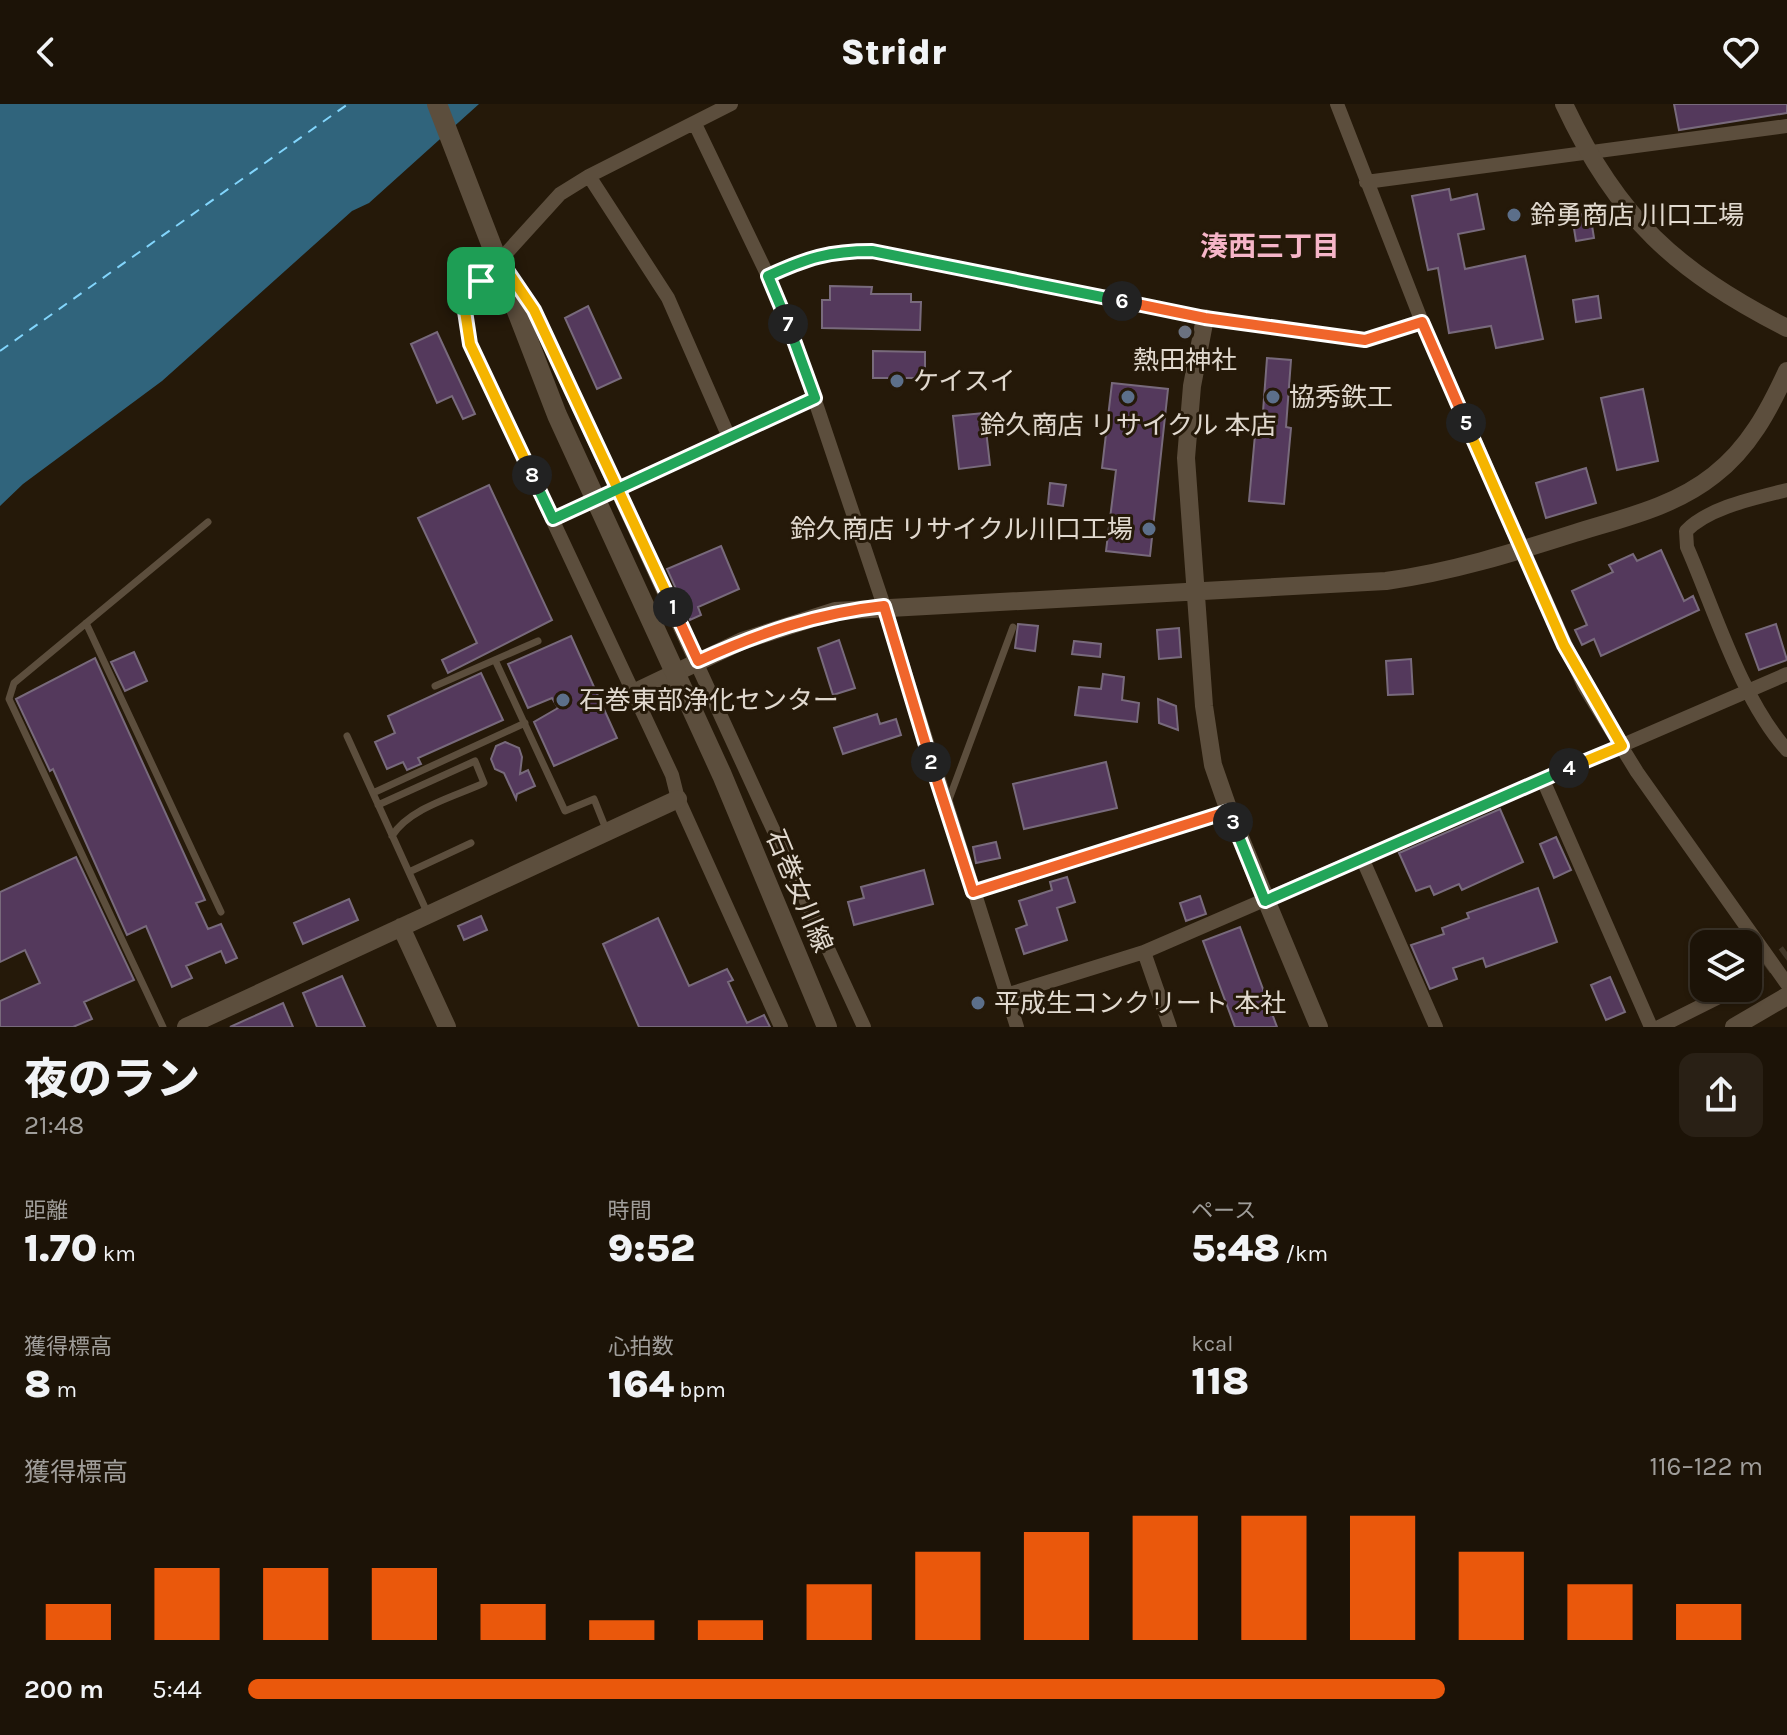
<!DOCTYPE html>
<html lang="ja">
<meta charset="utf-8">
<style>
:root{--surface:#1c1307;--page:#292015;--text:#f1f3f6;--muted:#a09e9b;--line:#3a3228;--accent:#ea580c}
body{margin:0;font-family:Karla,"Noto Sans JP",sans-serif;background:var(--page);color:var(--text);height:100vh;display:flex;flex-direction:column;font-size:30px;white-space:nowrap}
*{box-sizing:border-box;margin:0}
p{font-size:26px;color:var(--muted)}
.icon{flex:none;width:44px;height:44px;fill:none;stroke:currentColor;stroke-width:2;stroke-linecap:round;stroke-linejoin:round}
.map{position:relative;height:923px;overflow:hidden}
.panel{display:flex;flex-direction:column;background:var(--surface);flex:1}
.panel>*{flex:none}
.controls{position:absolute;left:1690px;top:826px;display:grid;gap:16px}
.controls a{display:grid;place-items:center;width:72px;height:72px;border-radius:16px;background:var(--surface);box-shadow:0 2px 6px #0004,0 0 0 2px var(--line);font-size:40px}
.pin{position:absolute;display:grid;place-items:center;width:68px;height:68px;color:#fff;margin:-34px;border-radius:16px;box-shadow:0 4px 12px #0006}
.km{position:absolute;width:40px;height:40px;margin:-20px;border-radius:50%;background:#222;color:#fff;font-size:22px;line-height:40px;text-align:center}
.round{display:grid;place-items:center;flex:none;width:84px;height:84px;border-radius:16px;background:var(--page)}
.headline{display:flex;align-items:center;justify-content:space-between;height:136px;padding:0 24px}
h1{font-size:44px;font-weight:800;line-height:60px}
.stats{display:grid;grid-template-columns:repeat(3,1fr);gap:12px;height:136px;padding:8px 24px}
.stats div{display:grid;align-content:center}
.stats b{font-size:40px;font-weight:800}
.stats small{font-size:22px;font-weight:400}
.stats p{font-size:22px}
.chart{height:224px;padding:16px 24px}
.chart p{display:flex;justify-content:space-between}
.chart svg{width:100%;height:144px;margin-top:8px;stroke:var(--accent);stroke-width:6}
ul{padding:0 24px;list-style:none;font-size:26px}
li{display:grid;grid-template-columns:128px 96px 1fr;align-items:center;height:60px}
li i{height:20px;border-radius:10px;background:var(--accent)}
header{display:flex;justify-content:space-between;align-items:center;height:104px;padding:0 24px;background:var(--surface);font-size:36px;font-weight:800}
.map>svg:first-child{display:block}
.water{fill:#30647c}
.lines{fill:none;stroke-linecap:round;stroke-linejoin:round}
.ferry{stroke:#82d5fc;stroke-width:2;stroke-dasharray:10 8;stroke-linecap:butt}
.building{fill:#54395c;stroke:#786a7c;stroke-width:2}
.minor-tunnel{stroke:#413627;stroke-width:14;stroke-dasharray:14 7;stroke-linecap:butt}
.service{stroke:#5c4e3d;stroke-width:7}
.minor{stroke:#5c4e3d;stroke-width:14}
.tertiary{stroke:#5c4e3d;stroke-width:18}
.secondary{stroke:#5c4e3d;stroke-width:20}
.split-1-casing{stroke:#fff;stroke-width:16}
.split-2-casing{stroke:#fff;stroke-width:16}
.split-3-casing{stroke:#fff;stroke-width:16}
.split-4-casing{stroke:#fff;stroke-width:16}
.split-5-casing{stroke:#fff;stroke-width:16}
.split-6-casing{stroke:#fff;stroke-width:16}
.split-7-casing{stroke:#fff;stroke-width:16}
.split-8-casing{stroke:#fff;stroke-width:16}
.split-9-casing{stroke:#fff;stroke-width:16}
.split-1{stroke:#f5b400;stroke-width:10}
.split-2{stroke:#f0652b;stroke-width:10}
.split-3{stroke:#f0652b;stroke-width:10}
.split-4{stroke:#22a559;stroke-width:10}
.split-5{stroke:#f5b400;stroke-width:10}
.split-6{stroke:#f0652b;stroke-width:10}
.split-7{stroke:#22a559;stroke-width:10}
.split-8{stroke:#22a559;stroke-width:10}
.split-9{stroke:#f5b400;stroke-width:10}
.service-dot{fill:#5c6f8a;stroke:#251909;stroke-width:3}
.worship-dot{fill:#6b7280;stroke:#251909;stroke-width:3}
.labels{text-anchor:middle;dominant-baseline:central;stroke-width:6;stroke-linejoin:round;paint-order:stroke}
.poi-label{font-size:26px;fill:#e1d9cf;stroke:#251909;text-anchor:start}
.street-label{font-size:26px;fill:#e1d9cf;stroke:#251909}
.neighbourhood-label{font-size:28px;font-weight:bold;fill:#f6b5c8;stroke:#251909}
</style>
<header><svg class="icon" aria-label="back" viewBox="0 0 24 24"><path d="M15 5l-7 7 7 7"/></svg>Stridr<svg class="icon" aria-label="heart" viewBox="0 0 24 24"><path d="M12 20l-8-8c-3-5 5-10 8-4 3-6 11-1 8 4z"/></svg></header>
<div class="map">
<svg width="1787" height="923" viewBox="0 0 1787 923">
<rect width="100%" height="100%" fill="#251909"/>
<path class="water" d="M 0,0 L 479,0 L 369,99 L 352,107 L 162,277 L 23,380 L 0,402 Z"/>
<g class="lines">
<path class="ferry" d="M 0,247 L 348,0"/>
</g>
<path class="building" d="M 1674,0 L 1787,0 L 1787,9 L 1679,26 Z
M 1449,85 L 1451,96 L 1477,90 L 1484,125 L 1458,130 L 1465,165 L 1525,152 L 1543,235 L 1496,244 L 1491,222 L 1449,229 L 1438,164 L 1428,166 L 1412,92 Z
M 1590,109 L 1594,134 L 1576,137 L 1572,112 Z
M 830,182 L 872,183 L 871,190 L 911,190 L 911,198 L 921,198 L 920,226 L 822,224 L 822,196 L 830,196 Z
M 1598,192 L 1601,214 L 1576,218 L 1573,196 Z
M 588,202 L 621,274 L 597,285 L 565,214 Z
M 437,228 L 475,310 L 463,315 L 452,292 L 437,299 L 411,240 Z
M 873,247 L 925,248 L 925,274 L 873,274 Z
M 1267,254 L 1291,256 L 1286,323 L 1291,324 L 1284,400 L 1249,397 L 1256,320 L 1262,321 Z
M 1112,279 L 1168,285 L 1150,452 L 1106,447 L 1116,366 L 1102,364 Z
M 1643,285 L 1658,357 L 1617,366 L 1601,294 Z
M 984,309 L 990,361 L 959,365 L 953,312 Z
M 1586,364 L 1596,399 L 1546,414 L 1536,379 Z
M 1050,379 L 1066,381 L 1063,402 L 1048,400 Z
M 489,381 L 552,516 L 448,569 L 442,556 L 477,539 L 418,414 Z
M 721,442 L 739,485 L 698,503 L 701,511 L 690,516 L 667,465 Z
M 1661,446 L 1684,497 L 1693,492 L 1699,506 L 1601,552 L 1594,535 L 1582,541 L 1575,526 L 1587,521 L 1572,487 L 1613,468 L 1609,461 L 1633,450 L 1637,457 Z
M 1018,520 L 1038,522 L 1035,547 L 1015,544 Z
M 1776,520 L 1787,556 L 1759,566 L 1746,530 Z
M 1179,524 L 1181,553 L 1159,555 L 1157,526 Z
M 571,532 L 617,634 L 554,662 L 534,618 L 558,604 L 552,594 L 528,604 L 508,560 Z
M 839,536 L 855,584 L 833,591 L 818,544 Z
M 1074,537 L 1101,540 L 1100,553 L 1072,550 Z
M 134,548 L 147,577 L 125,587 L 111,558 Z
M 95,554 L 205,796 L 196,799 L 208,825 L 221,820 L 237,854 L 226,859 L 221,847 L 186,862 L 192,874 L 172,883 L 146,822 L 127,831 L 53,665 L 50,667 L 16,595 Z
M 1411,555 L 1413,590 L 1388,591 L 1386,557 Z
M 481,569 L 503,616 L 418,654 L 421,660 L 407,666 L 403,658 L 387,665 L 375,638 L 395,629 L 388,612 Z
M 1103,570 L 1124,573 L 1122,596 L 1139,599 L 1137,618 L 1075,611 L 1079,583 L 1101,585 Z
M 1158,595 L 1176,602 L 1178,626 L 1159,619 Z
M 877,610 L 880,620 L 896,615 L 901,631 L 843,650 L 834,624 Z
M 505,638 L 519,644 L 522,653 L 520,670 L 528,666 L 535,682 L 517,690 L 516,695 L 504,669 L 495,665 L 491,655 L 496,642 Z
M 1106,658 L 1117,704 L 1024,725 L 1013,680 Z
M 1500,705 L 1523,758 L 1462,786 L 1459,780 L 1434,791 L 1430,782 L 1416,787 L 1399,749 Z
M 1556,733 L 1571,766 L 1554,774 L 1540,740 Z
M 996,738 L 1000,754 L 976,759 L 973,743 Z
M 76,753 L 134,876 L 84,898 L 92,915 L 73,923 L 0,923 L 0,897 L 40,879 L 25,846 L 0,858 L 0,788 Z
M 924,766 L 933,800 L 854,821 L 848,798 L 864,794 L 861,783 Z
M 1067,773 L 1075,798 L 1057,804 L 1067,836 L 1024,850 L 1016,825 L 1027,821 L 1019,797 L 1052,786 L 1050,778 Z
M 1538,784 L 1557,838 L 1486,863 L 1483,854 L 1453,864 L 1457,875 L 1430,885 L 1411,841 L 1444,830 L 1442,824 L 1469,814 L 1467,809 Z
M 1200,792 L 1206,810 L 1186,817 L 1180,799 Z
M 349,795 L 358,816 L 303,840 L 294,819 Z
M 481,812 L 487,826 L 464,836 L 458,822 Z
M 658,814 L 689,882 L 727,865 L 733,876 L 728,878 L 747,919 L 764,911 L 770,923 L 639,923 L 603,840 Z
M 1240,823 L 1277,923 L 1235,923 L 1203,837 Z
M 342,872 L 365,923 L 317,923 L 303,889 Z
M 1610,873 L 1625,908 L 1606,916 L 1591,881 Z
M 283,899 L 293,923 L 230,923 Z"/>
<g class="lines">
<path class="minor-tunnel" d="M 1749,876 L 1787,848"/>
<path class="service" d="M 86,519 L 221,808
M 495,556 L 565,707 L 594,695 L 606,725
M 435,582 L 538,537
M 347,632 L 427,808
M 373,689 L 525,619
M 948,698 L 1013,523
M 378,701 L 475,657 L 484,679 C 456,692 409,704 392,732
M 409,768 L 471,739
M 163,923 L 9,595 L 14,579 L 208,418"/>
<path class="minor" d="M 731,0 L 589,72 L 560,90 L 481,177 L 465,207 L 470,240 L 672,671 L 678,695 L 781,923
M 1337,0 L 1422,218 L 1584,582 L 1637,668 L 1787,880
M 695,20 L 768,172 L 797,243 L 884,502 L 1017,923
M 589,72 L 668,194 L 728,331
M 1366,78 L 1787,22
M 510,171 L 534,206 L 864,923
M 768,172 C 807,154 829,146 872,147 L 1205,214 L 1365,236 L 1422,218
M 1787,386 C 1756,394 1709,403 1686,427 L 1687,443 C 1715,507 1741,595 1787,646
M 553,415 L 815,294
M 1543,676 L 1651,923
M 1362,754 L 1436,923
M 973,788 L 1229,707
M 1144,848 L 1170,923
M 1748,877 L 1749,876
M 1006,891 L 1144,848 L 1787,570
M 1659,923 L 1737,884"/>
<path class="tertiary" d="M 1564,0 C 1617,114 1676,167 1787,224
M 1205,214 L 1192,282 L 1186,354 L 1204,602 L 1213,661 L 1229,707 L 1319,923
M 633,589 L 742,537 L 835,507 L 1386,477 C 1452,468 1512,449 1575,429 C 1623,414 1674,403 1714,371 C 1749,344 1769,306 1787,267
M 401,823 L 447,923
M 186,923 L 678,695
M 1734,923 L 1787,892"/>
<path class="secondary" d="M 437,0 L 557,311 L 722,671 L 827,923"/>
</g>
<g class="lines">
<defs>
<path id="split-1" d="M 481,177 L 500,156 L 534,206 L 673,503"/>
<path id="split-2" d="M 673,503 L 698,557 C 759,529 818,509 884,502 L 931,658"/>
<path id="split-3" d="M 931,658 L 973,788 L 1229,707 L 1233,718"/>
<path id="split-4" d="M 1233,718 L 1265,797 L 1569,664"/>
<path id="split-5" d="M 1466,319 L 1564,541 L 1622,642 L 1569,664"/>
<path id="split-6" d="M 1122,197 L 1205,214 L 1365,236 L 1422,218 L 1466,319"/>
<path id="split-7" d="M 788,220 L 768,172 C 807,154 829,147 872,147 L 1122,197"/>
<path id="split-8" d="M 532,371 L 553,415 L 815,294 L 788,220"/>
<path id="split-9" d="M 481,177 L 465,207 L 470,240 L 532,371"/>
</defs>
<use href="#split-1" class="split-1-casing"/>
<use href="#split-2" class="split-2-casing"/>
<use href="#split-3" class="split-3-casing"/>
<use href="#split-4" class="split-4-casing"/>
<use href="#split-5" class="split-5-casing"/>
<use href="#split-6" class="split-6-casing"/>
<use href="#split-7" class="split-7-casing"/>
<use href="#split-8" class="split-8-casing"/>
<use href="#split-9" class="split-9-casing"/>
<use href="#split-1" class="split-1"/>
<use href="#split-2" class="split-2"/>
<use href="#split-3" class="split-3"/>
<use href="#split-4" class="split-4"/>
<use href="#split-5" class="split-5"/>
<use href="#split-6" class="split-6"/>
<use href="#split-7" class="split-7"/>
<use href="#split-8" class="split-8"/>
<use href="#split-9" class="split-9"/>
</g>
<g class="service-dot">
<circle cx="1514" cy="111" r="8"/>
<circle cx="897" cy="277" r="8"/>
<circle cx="1128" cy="293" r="8"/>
<circle cx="1273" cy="293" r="8"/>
<circle cx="1149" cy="425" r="8"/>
<circle cx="563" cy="596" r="8"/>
<circle cx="978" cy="899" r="8"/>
</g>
<circle class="worship-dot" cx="1185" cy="228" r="8"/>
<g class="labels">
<g class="poi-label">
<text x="1530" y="111">鈴勇商店 川口工場</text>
<text x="1185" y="256" text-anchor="middle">熱田神社</text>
<text x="913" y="277">ケイスイ</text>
<text x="1289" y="293">協秀鉄工</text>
<text x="1128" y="321" text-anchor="middle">鈴久商店 リサイクル 本店</text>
<text x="1133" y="425" text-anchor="end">鈴久商店 リサイクル川口工場</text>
<text x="579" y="596">石巻東部浄化センター</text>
<text x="994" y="899">平成生コンクリート 本社</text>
</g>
<g class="street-label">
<text transform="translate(799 787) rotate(67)">石巻女川線</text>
</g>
<g class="neighbourhood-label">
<text x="1270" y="142">湊西三丁目</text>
</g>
</g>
</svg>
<div class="controls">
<a><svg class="icon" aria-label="layers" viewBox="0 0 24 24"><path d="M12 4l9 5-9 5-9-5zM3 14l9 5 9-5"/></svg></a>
</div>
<div class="pin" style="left:481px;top:177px;background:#1e9e55"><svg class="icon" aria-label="arrive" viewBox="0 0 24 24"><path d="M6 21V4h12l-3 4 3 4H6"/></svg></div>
<b class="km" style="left:673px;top:503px">1</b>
<b class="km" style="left:931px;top:658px">2</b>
<b class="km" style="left:1233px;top:718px">3</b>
<b class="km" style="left:1569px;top:664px">4</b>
<b class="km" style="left:1466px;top:319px">5</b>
<b class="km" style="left:1122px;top:197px">6</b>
<b class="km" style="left:788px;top:220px">7</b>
<b class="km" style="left:532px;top:371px">8</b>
</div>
<section class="panel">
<div class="headline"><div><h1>夜のラン</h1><p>21:48</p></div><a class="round"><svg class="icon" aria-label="share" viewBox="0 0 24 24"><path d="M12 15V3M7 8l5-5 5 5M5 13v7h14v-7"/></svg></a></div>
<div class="stats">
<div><p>距離</p><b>1.70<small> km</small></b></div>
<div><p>時間</p><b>9:52</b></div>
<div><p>ペース</p><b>5:48<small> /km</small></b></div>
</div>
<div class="stats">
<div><p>獲得標高</p><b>8<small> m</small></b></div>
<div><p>心拍数</p><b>164<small> bpm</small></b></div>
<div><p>kcal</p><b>118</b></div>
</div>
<div class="chart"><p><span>獲得標高</span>116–122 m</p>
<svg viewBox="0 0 160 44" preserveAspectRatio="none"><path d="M5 44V33M15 44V22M25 44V22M35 44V22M45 44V33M55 44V38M65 44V38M75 44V27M85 44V17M95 44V11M105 44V6M115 44V6M125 44V6M135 44V17M145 44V27M155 44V33"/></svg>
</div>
<ul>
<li><b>200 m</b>5:44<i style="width:79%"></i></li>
</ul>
</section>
